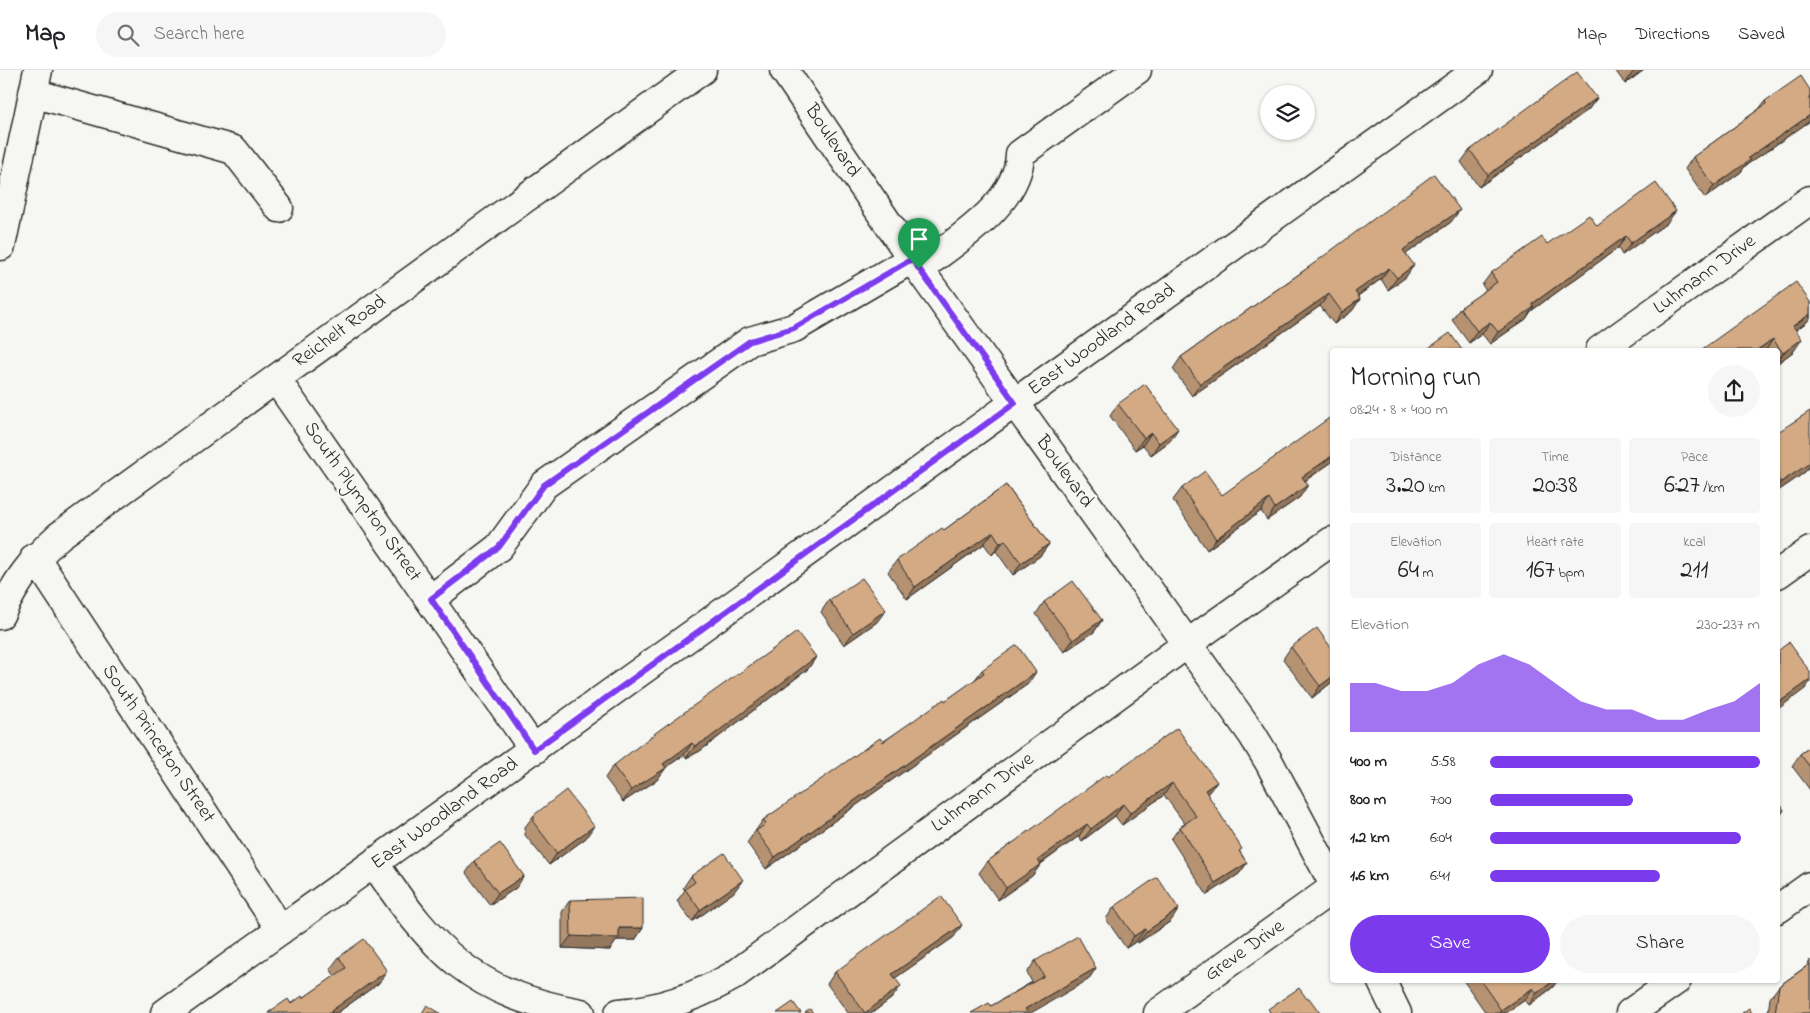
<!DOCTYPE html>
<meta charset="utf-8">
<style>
:root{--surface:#fff;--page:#f6f6f6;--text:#202124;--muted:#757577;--line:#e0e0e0;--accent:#7c3aed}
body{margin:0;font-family:"Indie Flower",sans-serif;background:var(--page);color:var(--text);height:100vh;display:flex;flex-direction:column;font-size:19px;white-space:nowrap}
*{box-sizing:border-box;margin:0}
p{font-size:16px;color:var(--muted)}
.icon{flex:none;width:28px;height:28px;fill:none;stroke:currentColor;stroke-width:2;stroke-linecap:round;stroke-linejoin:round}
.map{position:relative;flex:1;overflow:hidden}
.panel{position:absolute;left:1330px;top:278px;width:450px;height:635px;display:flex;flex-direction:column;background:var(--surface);border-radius:5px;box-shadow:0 1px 4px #0004}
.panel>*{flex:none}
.fabs{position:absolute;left:1260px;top:15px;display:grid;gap:10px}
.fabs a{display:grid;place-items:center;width:55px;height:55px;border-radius:50%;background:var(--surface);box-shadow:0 1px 4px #0004;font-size:25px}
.pin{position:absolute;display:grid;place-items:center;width:42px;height:42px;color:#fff;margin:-51px -21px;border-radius:50% 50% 50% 0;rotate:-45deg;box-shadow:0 0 5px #0007}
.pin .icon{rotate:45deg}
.round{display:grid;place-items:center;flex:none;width:52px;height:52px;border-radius:26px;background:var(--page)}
.head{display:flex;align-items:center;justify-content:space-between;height:85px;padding:0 20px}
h1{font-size:28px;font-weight:600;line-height:38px}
.stats{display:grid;grid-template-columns:repeat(3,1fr);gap:8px;height:85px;padding:5px 20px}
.stats div{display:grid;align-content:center;border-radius:5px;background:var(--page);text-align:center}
.stats b{font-size:25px;font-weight:600}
.stats small{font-size:14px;font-weight:400}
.stats p{font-size:14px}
.chart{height:140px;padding:10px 20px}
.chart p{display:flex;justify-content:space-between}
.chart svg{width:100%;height:90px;margin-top:5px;fill:var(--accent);opacity:.7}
.primary-button{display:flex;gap:10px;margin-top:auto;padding:10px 20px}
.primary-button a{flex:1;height:58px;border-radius:30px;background:var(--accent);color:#fff;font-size:20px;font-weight:600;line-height:58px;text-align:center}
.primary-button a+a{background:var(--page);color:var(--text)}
ul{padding:0 20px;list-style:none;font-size:16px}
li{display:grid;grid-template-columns:80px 60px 1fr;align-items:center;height:38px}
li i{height:12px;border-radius:6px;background:var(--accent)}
header{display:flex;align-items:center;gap:30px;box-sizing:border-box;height:70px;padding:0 25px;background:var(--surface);border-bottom:1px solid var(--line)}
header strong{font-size:24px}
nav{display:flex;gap:28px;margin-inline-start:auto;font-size:18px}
.search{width:350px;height:45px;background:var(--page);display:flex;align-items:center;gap:12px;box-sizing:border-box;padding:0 18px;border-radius:28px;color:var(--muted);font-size:19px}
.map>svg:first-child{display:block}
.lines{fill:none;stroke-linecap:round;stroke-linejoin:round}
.minor-casing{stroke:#2b2b2b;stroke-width:31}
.minor{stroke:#f6f6f2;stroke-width:28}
.wall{fill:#b59272;stroke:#2b2b2b}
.shaded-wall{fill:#94775c;stroke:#2b2b2b}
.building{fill:#d3aa84;stroke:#2b2b2b}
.route-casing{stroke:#fff;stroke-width:10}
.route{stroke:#7c3aed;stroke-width:6}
.labels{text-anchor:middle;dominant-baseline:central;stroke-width:5;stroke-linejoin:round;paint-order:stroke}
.street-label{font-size:20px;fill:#2b2b2b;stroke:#f6f6f2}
</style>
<header>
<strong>Map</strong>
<div class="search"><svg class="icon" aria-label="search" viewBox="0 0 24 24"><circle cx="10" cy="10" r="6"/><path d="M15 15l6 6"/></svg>Search here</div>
<nav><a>Map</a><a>Directions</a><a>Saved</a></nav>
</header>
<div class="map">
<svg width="1810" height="943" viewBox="0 0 1810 943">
<rect width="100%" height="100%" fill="#f6f6f2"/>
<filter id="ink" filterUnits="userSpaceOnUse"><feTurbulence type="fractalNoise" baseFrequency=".02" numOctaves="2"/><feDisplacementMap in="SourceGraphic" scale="10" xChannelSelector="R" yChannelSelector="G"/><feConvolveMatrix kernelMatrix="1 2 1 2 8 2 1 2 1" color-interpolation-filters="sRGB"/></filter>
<g filter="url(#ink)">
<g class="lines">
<defs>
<path id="minor" d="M 784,0 L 919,199 L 1252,664 L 1269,692 L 1332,811
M 33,23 L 234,80 L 279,138
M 1,176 L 38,0
M 919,199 C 955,171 1019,134 1020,84 L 1137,0
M 1600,280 L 1810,130
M 276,309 L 534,680
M 35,487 L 281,860
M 1778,504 L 1810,481
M 431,529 L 499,477 L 544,415 L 750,271 L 794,258 L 912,189
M 0,545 C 16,512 31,491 59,466 L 702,0
M 375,794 C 434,882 473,924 581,943
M 1778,839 L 1810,816
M 1381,910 L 1397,943
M 165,943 L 1478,0
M 619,943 C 660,940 698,926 733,906 L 1187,574 L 1332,471
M 1158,943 L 1332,819
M 1630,943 L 1677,910"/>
</defs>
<use href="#minor" class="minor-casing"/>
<use href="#minor" class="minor"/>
</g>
<path class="wall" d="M 1615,0 L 1644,0 L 1625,14 Z
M 1810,20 L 1810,51 L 1745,96 L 1741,102 L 1705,128 L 1685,99 L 1693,87 L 1759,39 L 1765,31 Z
M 1597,28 L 1588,40 L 1479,117 L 1461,92 L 1470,80 Z
M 1451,152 L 1406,184 L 1406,207 L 1388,220 L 1381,209 L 1358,226 L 1360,229 L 1352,241 L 1334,254 L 1320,236 L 1192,326 L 1173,299 L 1181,287 L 1309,197 Z
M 1667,153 L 1622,185 L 1618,178 L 1531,241 L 1526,249 L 1490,274 L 1482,264 L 1469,273 L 1452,250 L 1460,238 L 1486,220 L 1482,215 L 1491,203 L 1547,174 L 1597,156 Z
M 1810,232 L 1810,248 L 1807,252 L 1796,260 L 1794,281 L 1778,293 L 1778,280 L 1701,280 Z
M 1118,334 L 1170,371 L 1151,385 L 1143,375 L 1135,380 L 1110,346 Z
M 1778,362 L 1809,397 L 1804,403 L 1778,421 Z
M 1332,392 L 1305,411 L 1300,427 L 1267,450 L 1261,441 L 1207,480 L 1173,430 L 1182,418 L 1222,425 Z
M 1006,415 L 1049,474 L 1040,486 L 1013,505 L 996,481 L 992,485 L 984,474 L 907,529 L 888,502 L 897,490 L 944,460 Z
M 829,530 L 877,552 L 844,575 L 821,542 Z
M 1044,532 L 1102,550 L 1094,562 L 1064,582 L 1036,544 Z
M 1291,577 L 1332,612 L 1312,628 L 1283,589 Z
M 816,587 L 808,599 L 700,681 L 686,688 L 684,685 L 665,698 L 657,710 L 623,732 L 605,708 L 613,696 Z
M 982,600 L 1028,614 L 766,799 L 747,773 L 763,750 L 945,631 L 974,611 Z
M 1810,677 L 1810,720 L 1792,696 L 1800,684 Z
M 1108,707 L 1217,712 L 1207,724 L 1240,782 L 1247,793 L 1239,804 L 1207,825 L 1171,769 L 1180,757 L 1185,754 L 1164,725 L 1122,755 L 1115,746 L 1082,771 L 1079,766 L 1041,794 L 1032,806 L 998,830 L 979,803 L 988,791 Z
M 534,745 L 586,768 L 549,795 L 525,765 L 525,757 Z
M 474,791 L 516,818 L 490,835 L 466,803 Z
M 691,806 L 734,822 L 692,852 L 677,831 L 685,820 L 683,818 Z
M 570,830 L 643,858 L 635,870 L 617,870 L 610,880 L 562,878 L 562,842 Z
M 1114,837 L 1171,851 L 1138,873 L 1137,871 L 1126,878 L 1106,849 Z
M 954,867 L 895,908 L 892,928 L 872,943 L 848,943 L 827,914 L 835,902 Z
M 339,887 L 379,913 L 337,943 L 268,943 L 269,942 L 303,928 L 335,906 L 330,899 Z
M 1810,890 L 1810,943 L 1768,943 L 1770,928 L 1779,916 L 1808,895 L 1807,895 Z
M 1035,891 L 1096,898 L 1088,910 L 991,936 L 1032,912 L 1027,903 Z
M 1463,910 L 1558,910 L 1552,918 L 1529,935 L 1525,930 L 1506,943 L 1486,943 Z"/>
<path class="shaded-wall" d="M 1635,0 L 1644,0 L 1625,14 L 1633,2 Z
M 1597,28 L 1588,40 L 1479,117 L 1488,105 Z
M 1810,45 L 1810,51 L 1745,96 L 1741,102 L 1705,128 L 1714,116 L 1748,88 Z
M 1460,140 L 1451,152 L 1395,192 L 1403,180 Z
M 1676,141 L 1667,153 L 1622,185 L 1631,173 Z
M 1626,166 L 1618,178 L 1531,241 L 1526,249 L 1490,274 L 1498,262 L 1532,234 Z
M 1414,195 L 1406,207 L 1388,220 L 1397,208 Z
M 1389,198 L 1381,209 L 1346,234 L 1355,222 Z
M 1329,224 L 1320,236 L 1192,326 L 1200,314 Z
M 1360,229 L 1352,241 L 1334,254 L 1342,242 Z
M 1810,244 L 1810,248 L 1807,252 L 1784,268 L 1793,256 Z
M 1490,252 L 1482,264 L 1469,273 L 1477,261 Z
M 1773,269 L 1766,280 L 1757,280 Z
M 1802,269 L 1794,281 L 1778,293 L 1778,291 L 1783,283 Z
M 1178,359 L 1170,371 L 1151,385 L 1159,373 Z
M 1151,363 L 1143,375 L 1135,380 L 1144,368 Z
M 1332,386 L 1332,392 L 1294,418 L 1302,407 Z
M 1810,391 L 1810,396 L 1804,403 L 1778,421 L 1778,417 L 1781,412 Z
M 1308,415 L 1300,427 L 1267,450 L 1275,438 Z
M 1269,429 L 1261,441 L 1207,480 L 1216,469 Z
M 993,462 L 984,474 L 907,529 L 915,517 Z
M 1005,470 L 996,481 L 992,485 L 1000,473 Z
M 1049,474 L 1040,486 L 1013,505 L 1021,493 Z
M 886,540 L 877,552 L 844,575 L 853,563 Z
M 1102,550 L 1094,562 L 1064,582 L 1073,570 Z
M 816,587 L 808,599 L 700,681 L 686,688 L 695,676 Z
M 1036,602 L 1028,614 L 766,799 L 775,787 Z
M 1332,607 L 1332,612 L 1312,628 L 1320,616 Z
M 1810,610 L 1810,612 L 1805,619 L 1778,639 L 1778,633 Z
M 692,673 L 684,685 L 658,703 L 666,698 L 657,710 L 623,732 L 631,720 L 663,694 Z
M 1217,712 L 1208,723 L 1196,732 L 1205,720 Z
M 1172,713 L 1164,725 L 1122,755 L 1130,743 Z
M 1123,734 L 1115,746 L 1082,771 L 1091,759 Z
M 1784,740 L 1778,749 L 1778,744 Z
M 1087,754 L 1079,766 L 1039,795 L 1041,794 L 1032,806 L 998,830 L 1006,818 L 1038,790 Z
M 594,756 L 586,768 L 549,795 L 557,783 Z
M 1247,793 L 1239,804 L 1207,825 L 1215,813 Z
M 524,806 L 516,818 L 490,835 L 498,823 Z
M 743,810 L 734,822 L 692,852 L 700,840 Z
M 1179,839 L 1171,851 L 1138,873 L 1147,861 Z
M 962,855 L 954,867 L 884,916 L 892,904 Z
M 619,858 L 643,858 L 635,870 L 617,870 L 610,880 L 562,878 L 571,866 Z
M 1145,859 L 1137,871 L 1126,878 L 1134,866 Z
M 1096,898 L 1088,910 L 1031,943 L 1023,943 L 1025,939 Z
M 387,901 L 379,913 L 337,943 L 330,943 L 331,941 Z
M 1555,910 L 1558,910 L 1552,918 L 1529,935 L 1537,923 Z
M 901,916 L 892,928 L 872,943 L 864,943 Z
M 1533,918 L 1525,930 L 1506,943 L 1499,943 L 1501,940 Z"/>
<path class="building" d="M 1577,2 L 1597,28 L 1488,105 L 1470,80 Z
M 1801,6 L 1810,20 L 1810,45 L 1748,88 L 1750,90 L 1714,116 L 1693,87 L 1766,34 L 1765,31 Z
M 1434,104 L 1460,140 L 1403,180 L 1414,195 L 1397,208 L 1389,198 L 1355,222 L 1360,229 L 1342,242 L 1329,224 L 1200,314 L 1181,287 L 1309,197 Z
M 1656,113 L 1676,141 L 1631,173 L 1626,166 L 1532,234 L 1534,237 L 1498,262 L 1490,252 L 1477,261 L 1460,238 L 1497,212 L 1491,203 L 1542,167 L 1547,174 L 1589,145 L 1597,156 Z
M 1796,212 L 1810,232 L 1810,244 L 1793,256 L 1802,269 L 1783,283 L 1773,269 L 1757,280 L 1701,280 Z
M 1450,263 L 1462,280 L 1426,280 Z
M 1145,314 L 1178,359 L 1159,373 L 1151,363 L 1144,368 L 1118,334 Z
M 1810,341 L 1810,393 L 1781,412 L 1778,409 L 1778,362 Z
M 1332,346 L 1332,386 L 1302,407 L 1308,415 L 1275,438 L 1269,429 L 1216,469 L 1182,418 L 1205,401 L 1222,425 Z
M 1006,415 L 1049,474 L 1021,493 L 1005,470 L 1000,473 L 993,462 L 915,517 L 897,490 L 942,458 L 944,460 Z
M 862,508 L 886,540 L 853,563 L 829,530 Z
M 1073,511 L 1102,550 L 1073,570 L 1044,532 Z
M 1317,558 L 1332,579 L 1332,607 L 1320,616 L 1291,577 Z
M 797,562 L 816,587 L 708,669 L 695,676 L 692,673 L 663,694 L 666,698 L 631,720 L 613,696 L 658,661 Z
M 1789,572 L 1810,602 L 1810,610 L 1778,633 L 1778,581 Z
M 1017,575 L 1036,602 L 775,787 L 756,761 L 766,754 L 763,750 L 880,668 L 883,672 L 944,629 L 945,631 L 984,603 L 982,600 Z
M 1177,658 L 1217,712 L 1205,720 L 1242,779 L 1239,781 L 1247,793 L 1215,813 L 1180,757 L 1196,746 L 1172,713 L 1130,743 L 1123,734 L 1091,759 L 1087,754 L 1038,790 L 1041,794 L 1006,818 L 988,791 L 1106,705 L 1108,707 Z
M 1810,677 L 1810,697 L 1800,684 Z
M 566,720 L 594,756 L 557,783 L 534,753 L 534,745 Z
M 1778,731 L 1784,740 L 1778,744 Z
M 500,773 L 524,806 L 498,823 L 474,791 Z
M 724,783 L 743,810 L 700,840 L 685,819 L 695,812 L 691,806 Z
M 1157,807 L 1179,839 L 1147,861 L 1145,859 L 1134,866 L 1114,837 Z
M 941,826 L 962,855 L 892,904 L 901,916 L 865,943 L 835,902 Z
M 643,828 L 643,858 L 619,858 L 619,868 L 571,866 L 570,830 Z
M 1078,866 L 1096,898 L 1025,939 L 1028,943 L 971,943 L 989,933 L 991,936 L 1044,906 L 1035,891 Z
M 364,869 L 387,901 L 331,941 L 332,943 L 270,943 L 269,942 L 288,929 L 291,934 L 302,926 L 303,928 L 346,898 L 339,887 Z
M 1810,894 L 1810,943 L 1775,943 L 1779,916 Z
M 1480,910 L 1555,910 L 1537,923 L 1533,918 L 1501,940 Z
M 1299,918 L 1307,929 L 1309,928 L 1320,943 L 1269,943 L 1270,942 L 1268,939 Z
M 793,932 L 801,943 L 777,943 Z
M 427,935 L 440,943 L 422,943 Z
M 1749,938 L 1752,943 L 1742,943 Z
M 810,939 L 813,943 L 805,943 Z"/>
</g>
<g class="lines" filter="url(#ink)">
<defs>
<path id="route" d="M 912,189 L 1015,333 L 534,680 L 431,529 L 499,477 L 544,415 L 750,271 L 794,258 Z"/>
</defs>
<use href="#route" class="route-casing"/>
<use href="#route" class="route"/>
</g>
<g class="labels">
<g class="street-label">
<text transform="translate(832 71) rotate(56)">Boulevard</text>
<text transform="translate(1705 205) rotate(-36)">Luhmann Drive</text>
<text transform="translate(340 262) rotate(-36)">Reichelt Road</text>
<text transform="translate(1102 270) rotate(-36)">East Woodland Road</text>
<text transform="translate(1064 402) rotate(54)">Boulevard</text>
<text transform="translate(362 432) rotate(55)">South Plympton Street</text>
<text transform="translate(158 674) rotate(56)">South Princeton Street</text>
<text transform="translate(983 723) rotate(-36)">Luhmann Drive</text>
<text transform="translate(445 744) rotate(-36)">East Woodland Road</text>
<text transform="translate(1245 881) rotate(-35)">Greve Drive</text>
</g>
</g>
</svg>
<div class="fabs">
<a><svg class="icon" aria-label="layers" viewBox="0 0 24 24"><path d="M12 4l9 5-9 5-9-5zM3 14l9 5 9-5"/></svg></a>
</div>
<div class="pin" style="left:919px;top:199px;background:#1e9e55"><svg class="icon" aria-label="arrive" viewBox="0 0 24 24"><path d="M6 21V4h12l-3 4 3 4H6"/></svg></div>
<section class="panel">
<div class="head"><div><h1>Morning run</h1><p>08:24 · 8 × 400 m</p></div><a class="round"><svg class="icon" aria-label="share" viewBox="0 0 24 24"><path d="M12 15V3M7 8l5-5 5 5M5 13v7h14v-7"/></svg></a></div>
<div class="stats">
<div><p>Distance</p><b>3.20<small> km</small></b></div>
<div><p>Time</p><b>20:38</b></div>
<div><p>Pace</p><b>6:27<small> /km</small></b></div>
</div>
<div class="stats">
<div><p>Elevation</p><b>64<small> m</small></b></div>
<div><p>Heart rate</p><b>167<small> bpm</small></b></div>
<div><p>kcal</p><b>211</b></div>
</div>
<div class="chart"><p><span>Elevation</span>230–237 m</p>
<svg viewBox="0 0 160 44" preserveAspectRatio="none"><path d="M0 44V20L10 20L20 24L30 24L40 20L50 11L60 6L70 11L80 20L90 29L100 33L110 33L120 38L130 38L140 33L150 29L160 20V44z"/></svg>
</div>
<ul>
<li><b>400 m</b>5:58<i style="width:100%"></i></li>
<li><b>800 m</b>7:00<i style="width:53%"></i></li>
<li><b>1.2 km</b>6:04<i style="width:93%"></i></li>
<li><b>1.6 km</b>6:41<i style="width:63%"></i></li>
</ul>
<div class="primary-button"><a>Save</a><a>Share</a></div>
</section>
</div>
